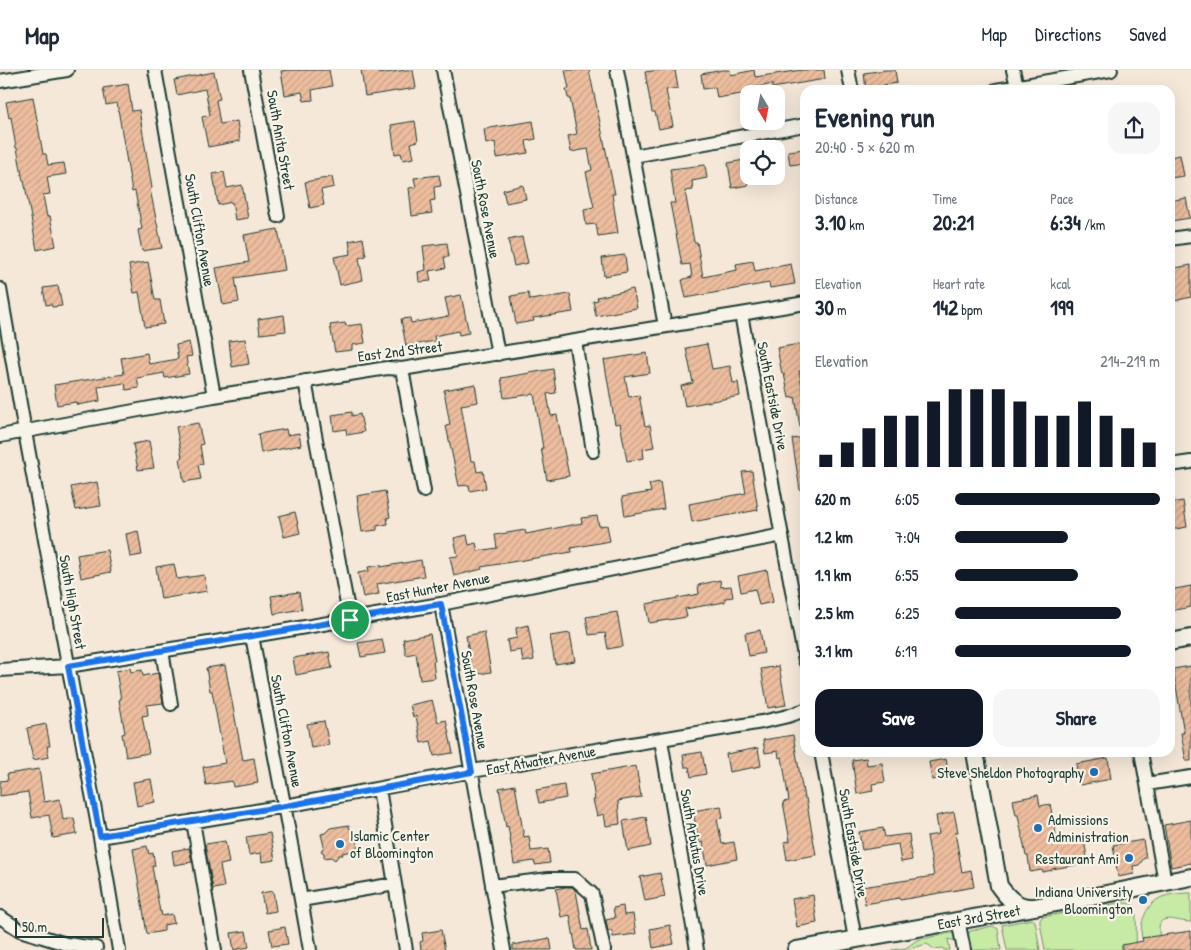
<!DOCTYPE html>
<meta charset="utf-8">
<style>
:root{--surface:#fff;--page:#f6f6f7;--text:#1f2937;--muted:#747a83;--line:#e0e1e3;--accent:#111827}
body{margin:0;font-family:"Patrick Hand",sans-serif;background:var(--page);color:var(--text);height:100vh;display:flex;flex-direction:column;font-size:19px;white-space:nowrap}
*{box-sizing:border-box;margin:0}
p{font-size:16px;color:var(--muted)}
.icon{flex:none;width:28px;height:28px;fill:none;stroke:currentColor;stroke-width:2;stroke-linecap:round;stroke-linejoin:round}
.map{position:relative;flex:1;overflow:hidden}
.sheet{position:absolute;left:800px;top:15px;width:375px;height:672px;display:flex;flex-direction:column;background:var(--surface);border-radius:15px;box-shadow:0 5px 20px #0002}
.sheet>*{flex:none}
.needle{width:32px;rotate:170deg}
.controls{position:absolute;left:740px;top:15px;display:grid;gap:10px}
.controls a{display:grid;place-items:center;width:45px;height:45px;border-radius:10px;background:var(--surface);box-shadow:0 5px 20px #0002;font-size:25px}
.scale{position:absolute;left:15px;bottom:12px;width:89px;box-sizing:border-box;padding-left:5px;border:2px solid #1f3d34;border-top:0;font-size:14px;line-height:18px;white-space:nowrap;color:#1f3d34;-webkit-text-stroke:4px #f7f3e8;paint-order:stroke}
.pin{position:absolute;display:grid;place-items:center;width:42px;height:42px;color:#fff;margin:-21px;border:2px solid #fff;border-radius:50%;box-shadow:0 1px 5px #0007}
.round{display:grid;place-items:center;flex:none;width:52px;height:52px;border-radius:15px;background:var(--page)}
.head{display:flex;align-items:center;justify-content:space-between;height:85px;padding:0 15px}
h1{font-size:28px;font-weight:700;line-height:38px}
.stats{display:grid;grid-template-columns:repeat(3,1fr);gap:8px;height:85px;padding:5px 15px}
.stats div{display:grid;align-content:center}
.stats b{font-size:21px;font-weight:700}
.stats small{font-size:14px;font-weight:400}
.stats p{font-size:14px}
.chart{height:140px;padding:10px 15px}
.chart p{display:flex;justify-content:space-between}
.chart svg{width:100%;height:90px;margin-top:5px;stroke:var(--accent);stroke-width:6}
.button{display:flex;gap:10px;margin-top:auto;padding:10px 15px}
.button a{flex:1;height:58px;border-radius:15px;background:var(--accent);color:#fff;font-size:20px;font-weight:700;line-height:58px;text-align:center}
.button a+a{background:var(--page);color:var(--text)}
ul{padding:0 15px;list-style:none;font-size:16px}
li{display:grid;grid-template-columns:80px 60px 1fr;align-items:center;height:38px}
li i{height:12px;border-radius:6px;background:var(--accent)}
header{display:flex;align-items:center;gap:30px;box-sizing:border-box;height:70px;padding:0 25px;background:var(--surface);border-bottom:1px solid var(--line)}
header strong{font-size:24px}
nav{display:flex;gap:28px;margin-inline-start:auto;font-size:18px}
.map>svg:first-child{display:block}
.green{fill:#c7eba5;stroke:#73946c}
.building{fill:url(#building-hatch);stroke:#1f3d34}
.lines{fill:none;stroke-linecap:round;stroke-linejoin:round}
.minor-casing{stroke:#1f3d34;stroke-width:16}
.major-casing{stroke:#1f3d34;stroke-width:20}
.minor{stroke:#f7f3e8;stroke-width:12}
.major{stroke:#f7f3e8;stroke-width:16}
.route-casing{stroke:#fff;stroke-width:10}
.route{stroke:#1a73e8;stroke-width:6}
.poi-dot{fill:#1f6fb2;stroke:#f7f3e8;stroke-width:2}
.labels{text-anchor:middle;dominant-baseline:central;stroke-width:4.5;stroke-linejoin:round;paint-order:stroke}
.street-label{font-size:15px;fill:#1f3d34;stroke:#f7f3e8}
.poi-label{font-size:15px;fill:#1f3d34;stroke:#f7f3e8;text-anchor:end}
</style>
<header>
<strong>Map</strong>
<nav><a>Map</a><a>Directions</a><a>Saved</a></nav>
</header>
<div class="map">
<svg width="1191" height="880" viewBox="0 0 1191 880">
<defs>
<pattern id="building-hatch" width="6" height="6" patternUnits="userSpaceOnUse" patternTransform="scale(1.25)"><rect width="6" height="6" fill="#edbd9e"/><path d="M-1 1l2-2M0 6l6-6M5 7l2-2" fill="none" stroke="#cba389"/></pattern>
</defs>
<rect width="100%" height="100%" fill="#f5e8d9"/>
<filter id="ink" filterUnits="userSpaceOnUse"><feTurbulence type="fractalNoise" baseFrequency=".02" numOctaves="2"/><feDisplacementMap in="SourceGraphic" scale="10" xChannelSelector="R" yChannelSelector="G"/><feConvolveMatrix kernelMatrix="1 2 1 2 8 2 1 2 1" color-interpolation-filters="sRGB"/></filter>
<g filter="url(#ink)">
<path class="green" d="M 1186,823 L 1191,823 L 1191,852 C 1175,852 1154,839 1160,868 L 1151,867 L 1142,868 C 1139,853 1146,834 1162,827 C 1169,824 1178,824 1186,823 Z
M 1119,833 C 1124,833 1130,832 1134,836 C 1138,841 1135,871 1137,880 L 1045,880 L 1040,853 L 1040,850 L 1042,847 Z
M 1032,849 L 1035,851 L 1040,880 L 1007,880 L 1002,855 Z
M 993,856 L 998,859 L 1001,880 L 971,880 L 968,865 L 970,861 Z
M 951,863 L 956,865 L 956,871 L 948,869 L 950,880 L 944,880 L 943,878 L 934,879 L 927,874 L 905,880 L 892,880 L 906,878 L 917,870 Z"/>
<path class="building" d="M 289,0 L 329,0 L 332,16 L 312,20 L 313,30 L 304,31 L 302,22 L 285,25 L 281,1 Z
M 361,0 L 378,0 L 379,4 L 406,0 L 413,0 L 416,18 L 365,26 Z
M 565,0 L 589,0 L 615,124 L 612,124 L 618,163 L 598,166 L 596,154 L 586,155 L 584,139 L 594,137 L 586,102 L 592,100 L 588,79 L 571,82 L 568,66 L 577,64 L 570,28 L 568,28 L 566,19 L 569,19 Z
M 659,0 L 675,0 L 678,18 L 666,20 L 673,56 L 659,59 L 655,42 L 652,42 L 645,2 Z
M 723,0 L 730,0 L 731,5 L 754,0 L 755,7 L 802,0 L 824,0 L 825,9 L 772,18 L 772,14 L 750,19 L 751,24 L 741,24 L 717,28 L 715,17 L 703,19 L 701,4 Z
M 885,0 L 895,0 L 897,13 L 883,15 L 884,20 L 866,20 L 864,3 Z
M 214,2 L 220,29 L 216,30 L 220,54 L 237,51 L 240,71 L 208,77 L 202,47 L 210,45 L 205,19 L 177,25 L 174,10 Z
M 128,14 L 132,41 L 139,40 L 152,118 L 150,119 L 162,178 L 142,181 L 138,160 L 142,159 L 135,121 L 132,122 L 117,33 L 106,35 L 103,18 Z
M 33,27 L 43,84 L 46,84 L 48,95 L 64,93 L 66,104 L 47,107 L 50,124 L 43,125 L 47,147 L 50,146 L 56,176 L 37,180 L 24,110 L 23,111 L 17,78 L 16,78 L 11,47 L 9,48 L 6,32 Z
M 415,51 L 418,71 L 411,73 L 414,88 L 403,90 L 401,83 L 395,84 L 391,55 Z
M 533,51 L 536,69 L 526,71 L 528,83 L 497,88 L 495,72 L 486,74 L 484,59 Z
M 805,79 L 805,93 L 790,95 L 788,81 Z
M 1180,85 L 1184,106 L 1170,108 L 1170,87 Z
M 749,89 L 749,102 L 746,103 L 748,115 L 732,118 L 728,93 Z
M 705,95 L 707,108 L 692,111 L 693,120 L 685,121 L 694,172 L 697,172 L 703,207 L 737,200 L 736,194 L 753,191 L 755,201 L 791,194 L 795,214 L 770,218 L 769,213 L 686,228 L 682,210 L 684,210 L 684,209 L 692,207 L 690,194 L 682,195 L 670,133 L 675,133 L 670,99 Z
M 224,102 L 227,118 L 242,115 L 248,148 L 235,150 L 232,132 L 218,135 L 213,104 Z
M 439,105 L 441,116 L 434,117 L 435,130 L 430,131 L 432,143 L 412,146 L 409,118 L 416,117 L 414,108 Z
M 332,107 L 334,117 L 321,120 L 324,135 L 310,138 L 305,112 Z
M 523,115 L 526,129 L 506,133 L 503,120 Z
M 1186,128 L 1190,148 L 1171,151 L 1170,131 Z
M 278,159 L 285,200 L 235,208 L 239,232 L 223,235 L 216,198 L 249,192 L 244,165 Z
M 522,167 L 528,193 L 514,196 L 508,170 Z
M 363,168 L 366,186 L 359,188 L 363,210 L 340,215 L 334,187 L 351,184 L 349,171 Z
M 447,173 L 449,187 L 444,187 L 446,198 L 429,201 L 431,211 L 419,212 L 418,202 L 426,200 L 423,176 Z
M 625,185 L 627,202 L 604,206 L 602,188 Z
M 148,192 L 155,230 L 160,230 L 164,254 L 145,257 L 139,222 L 134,223 L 129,195 Z
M 1191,195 L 1191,227 L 1174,231 L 1172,221 L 1170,222 L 1170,199 Z
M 58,216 L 62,236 L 52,237 L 51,234 L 46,235 L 43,218 Z
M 633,219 L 637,238 L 596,246 L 593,231 L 598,230 L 597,227 Z
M 528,223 L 530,230 L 570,224 L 573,242 L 533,248 L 534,251 L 516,254 L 511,226 Z
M 461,225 L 469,263 L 459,265 L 458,261 L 434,266 L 435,271 L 406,276 L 401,249 L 410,248 L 411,253 L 449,246 L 445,228 Z
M 284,245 L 286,261 L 260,264 L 258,249 Z
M 345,253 L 346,256 L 362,254 L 365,273 L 352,275 L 352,280 L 335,282 L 330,255 Z
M 245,269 L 249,294 L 232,297 L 229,271 Z
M 189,272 L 192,286 L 186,287 L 189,304 L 165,308 L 164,303 L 137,308 L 139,318 L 126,320 L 125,313 L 98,317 L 100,331 L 77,335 L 76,332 L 57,335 L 54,315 L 124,304 L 121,288 L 147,283 L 149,294 L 178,289 L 176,275 Z
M 707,274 L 712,299 L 730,296 L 733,313 L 738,312 L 740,326 L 685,336 L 681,316 L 693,313 L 686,278 Z
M 799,274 L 803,300 L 799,301 L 805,333 L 805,356 L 800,357 L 795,327 L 789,328 L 784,304 L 782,304 L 777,278 Z
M 647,283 L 650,303 L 625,307 L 629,327 L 639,325 L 645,356 L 650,355 L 654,377 L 643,379 L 644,388 L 627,391 L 620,353 L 615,354 L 604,290 Z
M 553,299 L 556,323 L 547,324 L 551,346 L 557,345 L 569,406 L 547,410 L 541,378 L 543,378 L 534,324 L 504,328 L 501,308 Z
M 475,314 L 478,332 L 461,335 L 471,391 L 475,391 L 477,402 L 483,401 L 486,418 L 470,421 L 469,415 L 459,416 L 446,356 L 450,355 L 444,320 Z
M 352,342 L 352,346 L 360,344 L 364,362 L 347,365 L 346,359 L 334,361 L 332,345 Z
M 198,353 L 203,374 L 200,375 L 203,394 L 198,395 L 201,409 L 184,412 L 180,388 L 182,387 L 176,357 Z
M 286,359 L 287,365 L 299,363 L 301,375 L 261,383 L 258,364 Z
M 805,367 L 805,420 L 800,420 L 792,369 Z
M 149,371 L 154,398 L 138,400 L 133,374 Z
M 752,401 L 758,440 L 692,452 L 689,434 L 746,423 L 742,402 Z
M 97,412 L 101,436 L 76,440 L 71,417 Z
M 660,412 L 664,439 L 625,446 L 622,427 L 651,422 L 649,414 Z
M 385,421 L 390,447 L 387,448 L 388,454 L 377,456 L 377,460 L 362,462 L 357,426 Z
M 1183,431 L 1187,457 L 1170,460 L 1170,433 Z
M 295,442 L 300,463 L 284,467 L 279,446 Z
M 597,446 L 599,456 L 607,455 L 610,471 L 571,478 L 572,482 L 481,497 L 482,499 L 454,506 L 450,487 L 458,486 L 454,468 L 467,465 L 469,475 L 476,473 L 478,481 L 497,478 L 495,465 L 525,460 L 526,464 L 582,453 L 581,448 Z
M 138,461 L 142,485 L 130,487 L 126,464 Z
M 107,480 L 111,502 L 81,508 L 77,485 Z
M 421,490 L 424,506 L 377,514 L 379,524 L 363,527 L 358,503 L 369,501 L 368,497 L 381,495 L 381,497 Z
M 174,494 L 177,509 L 204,505 L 207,521 L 161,529 L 156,497 Z
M 767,500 L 773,532 L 759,535 L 755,519 L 741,522 L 738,506 Z
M 720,510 L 721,517 L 731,516 L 733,527 L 725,528 L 725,532 L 685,539 L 687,547 L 649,553 L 646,534 L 699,524 L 698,515 Z
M 1191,516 L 1191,537 L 1170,541 L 1170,520 Z
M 299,522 L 302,539 L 274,544 L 271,526 Z
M 617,542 L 623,576 L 608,579 L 605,563 L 589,565 L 586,547 Z
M 528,555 L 534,590 L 523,592 L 521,580 L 509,582 L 507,570 L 517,568 L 516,558 Z
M 760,560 L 764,583 L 749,586 L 745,563 Z
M 484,562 L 491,602 L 473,605 L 466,566 Z
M 570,563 L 575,591 L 555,594 L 550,566 Z
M 430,564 L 435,591 L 433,591 L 435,608 L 420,610 L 416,583 L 406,585 L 403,569 Z
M 382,569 L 385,583 L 361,587 L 358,573 Z
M 329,582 L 332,598 L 296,605 L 293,588 Z
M 225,595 L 243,690 L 254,688 L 258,713 L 233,717 L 232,711 L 206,715 L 203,697 L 225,693 L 212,621 L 210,621 L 206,598 Z
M 779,596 L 786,635 L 768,638 L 761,599 Z
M 1191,596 L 1191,691 L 1186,691 L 1181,663 L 1184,663 L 1173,599 Z
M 130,598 L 131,602 L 142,600 L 143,606 L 158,603 L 163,633 L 147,635 L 148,645 L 142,646 L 149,683 L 126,687 L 122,664 L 125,663 L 119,630 L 121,629 L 116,601 Z
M 432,630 L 438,652 L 446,650 L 453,683 L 434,686 L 431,671 L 421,673 L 416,646 L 413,647 L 410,635 Z
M 324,651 L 329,675 L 311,678 L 307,654 Z
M 46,654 L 50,676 L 47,676 L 49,687 L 33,690 L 27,658 Z
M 793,665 L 804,728 L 806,728 L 816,785 L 787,790 L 784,772 L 790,771 L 783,732 L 789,731 L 782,687 L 779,688 L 778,681 L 765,683 L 763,670 Z
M 758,678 L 761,696 L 729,702 L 726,684 Z
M 702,682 L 706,704 L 691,707 L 689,697 L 685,697 L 683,685 Z
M 866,688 L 867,695 L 882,693 L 885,712 L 872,714 L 873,721 L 857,724 L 852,690 Z
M 1108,688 L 1111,709 L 1080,715 L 1076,694 Z
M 946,689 L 949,707 L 932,710 L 929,692 Z
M 636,696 L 641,727 L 618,731 L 620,754 L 606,756 L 604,744 L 597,746 L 593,730 L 595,730 L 591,704 Z
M 39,699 L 44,732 L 60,729 L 63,750 L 74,748 L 77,764 L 53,768 L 49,745 L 32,748 L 28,722 L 0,726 L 0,711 L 8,710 L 7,704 Z
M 151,709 L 155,732 L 137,736 L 133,712 Z
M 515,715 L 524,767 L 529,766 L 531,781 L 548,779 L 550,793 L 535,795 L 534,791 L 514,794 L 508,756 L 506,757 L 499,718 Z
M 564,715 L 566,728 L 539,733 L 536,720 Z
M 1038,725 L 1040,736 L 1050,734 L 1058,775 L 1084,770 L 1088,793 L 1052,799 L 1052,800 L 1043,802 L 1042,800 L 1030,802 L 1028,786 L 1026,786 L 1018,745 L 1016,745 L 1013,730 Z
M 721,736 L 723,748 L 717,749 L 722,774 L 734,772 L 737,789 L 707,795 L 703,772 L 699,773 L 693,741 Z
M 954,742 L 958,762 L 955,762 L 962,802 L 971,800 L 974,817 L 900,830 L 899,828 L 865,834 L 862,817 L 934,806 L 927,766 L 939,764 L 936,746 Z
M 646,747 L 651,776 L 628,781 L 623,751 Z
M 1191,750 L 1191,793 L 1171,797 L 1164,755 Z
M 349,755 L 349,758 L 357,764 L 359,769 L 357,771 L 358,780 L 342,783 L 343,785 L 339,785 L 335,790 L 331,787 L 324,788 L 324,783 L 321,781 L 324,776 L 321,764 L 325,763 L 330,758 Z
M 883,758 L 885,767 L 909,764 L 910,772 L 909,772 L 912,790 L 901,792 L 898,774 L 862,780 L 859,762 Z
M 270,763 L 275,790 L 262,792 L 261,783 L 249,785 L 246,767 Z
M 1143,770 L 1146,788 L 1144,788 L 1139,795 L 1133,796 L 1134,804 L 1118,807 L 1113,775 Z
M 225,771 L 229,793 L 220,795 L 224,817 L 213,819 L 205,775 L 206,774 Z
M 147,776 L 149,784 L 153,783 L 155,796 L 152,796 L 160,842 L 161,841 L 162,846 L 172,844 L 174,853 L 164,855 L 164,861 L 147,864 L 133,779 Z
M 189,778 L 192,792 L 174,795 L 172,781 Z
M 660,803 L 665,827 L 645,831 L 640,807 Z
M 565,817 L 572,817 L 576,821 L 583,860 L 588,859 L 591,880 L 576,880 L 570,845 L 561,847 L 556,819 Z
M 273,821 L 276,841 L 265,843 L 261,823 Z
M 813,825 L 817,853 L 797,857 L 792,829 Z
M 623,836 L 624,845 L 633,844 L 636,864 L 613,867 L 612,861 L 608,861 L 606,850 L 615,848 L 613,838 Z
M 670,855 L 674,874 L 653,878 L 650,859 Z
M 285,857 L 288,874 L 272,876 L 269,860 Z
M 441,860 L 445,880 L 421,880 L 420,872 L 423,871 L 422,863 Z
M 246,861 L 249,877 L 234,880 L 231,863 Z
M 1191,861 L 1191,880 L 1122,880 L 1122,875 L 1143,871 L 1142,868 Z
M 550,868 L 552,880 L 513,880 L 513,875 Z"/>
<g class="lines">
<defs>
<path id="minor" d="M 155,0 L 214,326
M 251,0 L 278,146
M 443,0 L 498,284
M 617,0 L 665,256
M 848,0 L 852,20
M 1013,0 L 1018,20
M 0,11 L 67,0
M 996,20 L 1111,0
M 633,86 L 805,55
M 1170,169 L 1191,166
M 0,219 L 25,362 L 100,767 L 119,880
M 741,244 L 805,591
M 575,271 L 593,381
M 402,299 L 424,421
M 305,311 L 350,550
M 0,366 L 214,326 L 387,298 L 402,299 L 741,244 L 805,233
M 1170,395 L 1191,392
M 441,534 L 504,880
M 252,566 L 283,729 L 310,880
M 162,581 L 171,634
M 0,600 L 68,596 L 252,566 L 441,534 L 782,465
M 661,670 L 697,880
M 821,682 L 855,869
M 1141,682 L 1165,812
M 1147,714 L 1191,707
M 379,719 L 406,880
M 193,751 L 215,880
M 100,767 L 285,736 L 472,701 L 762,652 L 788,646 L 805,640
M 492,816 L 549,809 L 575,809 L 592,824 L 604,880
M 301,830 L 395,814
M 0,847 L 20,860 L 66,874 L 96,878
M 958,850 L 964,880"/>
<path id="major" d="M 1170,572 L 1191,568
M 975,682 L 999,816 C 1007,827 1016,837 1030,837
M 796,880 L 1106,824 L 1191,807"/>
</defs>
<use href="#minor" class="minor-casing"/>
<use href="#major" class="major-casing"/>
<use href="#minor" class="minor"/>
<use href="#major" class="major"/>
</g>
</g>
<g class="lines" filter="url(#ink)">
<defs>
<path id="route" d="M 441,534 L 472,702 L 285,736 L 100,766 L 68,596 L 252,566 Z"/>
</defs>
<use href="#route" class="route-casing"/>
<use href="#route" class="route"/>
</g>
<g class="poi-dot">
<circle cx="1094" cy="702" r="5"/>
<circle cx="1038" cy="758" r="5"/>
<circle cx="340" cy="774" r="5"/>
<circle cx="1129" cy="788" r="5"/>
<circle cx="1143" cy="830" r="5"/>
</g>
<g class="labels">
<g class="street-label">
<text transform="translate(281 70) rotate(80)">South Anita Street</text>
<text transform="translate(486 139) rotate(79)">South Rose Avenue</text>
<text transform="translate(200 160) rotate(80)">South Clifton Avenue</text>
<text transform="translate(400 281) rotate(-7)">East 2nd Street</text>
<text transform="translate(773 326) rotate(79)">South Eastside Drive</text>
<text transform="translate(438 517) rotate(-11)">East Hunter Avenue</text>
<text transform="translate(73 532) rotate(80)">South High Street</text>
<text transform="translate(475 630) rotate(80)">South Rose Avenue</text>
<text transform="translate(287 661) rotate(79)">South Clifton Avenue</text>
<text transform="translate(541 690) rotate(-10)">East Atwater Avenue</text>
<text transform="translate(695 772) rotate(80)">South Arbutus Drive</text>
<text transform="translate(854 773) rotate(80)">South Eastside Drive</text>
<text transform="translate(979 847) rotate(-10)">East 3rd Street</text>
</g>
<g class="poi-label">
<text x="1084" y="702">Steve Sheldon Photography</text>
<text x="1048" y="749" text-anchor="start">Admissions<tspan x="1048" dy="17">Administration</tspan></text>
<text x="350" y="765" text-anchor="start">Islamic Center<tspan x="350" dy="17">of Bloomington</tspan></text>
<text x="1119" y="788">Restaurant Ami</text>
<text x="1133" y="821">Indiana University<tspan x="1133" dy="17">Bloomington</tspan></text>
</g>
</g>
</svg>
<div class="controls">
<a><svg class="needle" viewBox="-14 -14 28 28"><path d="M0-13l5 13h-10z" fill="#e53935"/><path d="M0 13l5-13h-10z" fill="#747a83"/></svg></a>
<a><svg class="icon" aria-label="locate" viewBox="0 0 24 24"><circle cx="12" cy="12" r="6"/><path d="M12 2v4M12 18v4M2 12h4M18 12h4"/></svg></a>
</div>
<div class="scale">50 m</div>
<div class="pin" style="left:350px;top:550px;background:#1e9e55"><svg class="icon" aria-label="arrive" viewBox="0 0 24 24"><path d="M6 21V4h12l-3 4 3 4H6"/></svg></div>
<section class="sheet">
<div class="head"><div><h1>Evening run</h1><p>20:40 · 5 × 620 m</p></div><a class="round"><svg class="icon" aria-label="share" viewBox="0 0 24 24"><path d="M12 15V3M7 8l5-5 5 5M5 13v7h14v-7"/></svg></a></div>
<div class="stats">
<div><p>Distance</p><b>3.10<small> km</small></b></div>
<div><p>Time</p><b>20:21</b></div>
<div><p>Pace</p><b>6:34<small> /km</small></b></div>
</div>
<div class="stats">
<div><p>Elevation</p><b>30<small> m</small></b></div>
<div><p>Heart rate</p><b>142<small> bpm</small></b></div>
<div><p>kcal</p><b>199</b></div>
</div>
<div class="chart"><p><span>Elevation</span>214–219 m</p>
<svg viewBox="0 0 160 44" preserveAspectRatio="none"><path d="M5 44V38M15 44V32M25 44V25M35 44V19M45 44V19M55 44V12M65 44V6M75 44V6M85 44V6M95 44V12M105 44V19M115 44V19M125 44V12M135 44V19M145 44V25M155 44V32"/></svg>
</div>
<ul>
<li><b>620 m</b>6:05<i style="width:100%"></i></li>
<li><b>1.2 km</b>7:04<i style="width:55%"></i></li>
<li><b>1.9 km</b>6:55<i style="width:60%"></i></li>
<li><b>2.5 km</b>6:25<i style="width:81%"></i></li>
<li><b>3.1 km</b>6:19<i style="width:86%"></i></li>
</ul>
<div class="button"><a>Save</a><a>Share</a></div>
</section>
</div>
